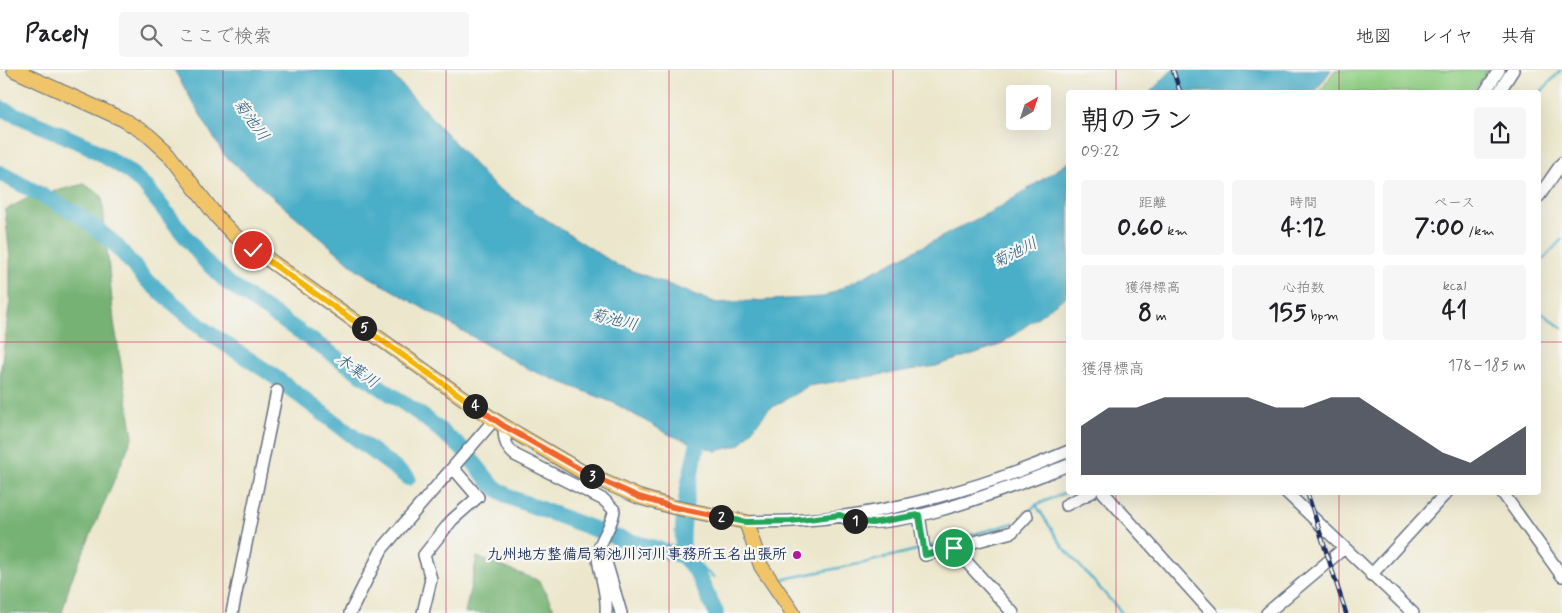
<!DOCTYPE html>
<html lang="ja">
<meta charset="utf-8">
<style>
:root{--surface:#fff;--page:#f6f6f6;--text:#202124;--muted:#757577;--line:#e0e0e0;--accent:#111827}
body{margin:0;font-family:Mynerve,"Klee One",sans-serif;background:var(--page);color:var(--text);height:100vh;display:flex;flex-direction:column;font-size:19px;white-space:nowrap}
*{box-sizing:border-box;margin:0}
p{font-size:16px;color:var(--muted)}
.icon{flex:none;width:28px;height:28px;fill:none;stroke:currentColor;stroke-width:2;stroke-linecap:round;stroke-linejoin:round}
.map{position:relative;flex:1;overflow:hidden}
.details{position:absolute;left:1066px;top:20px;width:475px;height:405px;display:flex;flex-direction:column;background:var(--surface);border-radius:5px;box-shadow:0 5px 20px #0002}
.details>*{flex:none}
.needle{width:32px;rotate:39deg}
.fabs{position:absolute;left:1006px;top:15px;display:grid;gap:10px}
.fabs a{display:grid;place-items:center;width:45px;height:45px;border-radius:5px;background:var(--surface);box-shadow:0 5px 20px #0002;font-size:25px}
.pin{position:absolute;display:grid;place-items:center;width:42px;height:42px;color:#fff;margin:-21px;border:2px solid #fff;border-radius:50%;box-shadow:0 1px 5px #0007}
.km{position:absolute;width:25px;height:25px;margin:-12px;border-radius:50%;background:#222;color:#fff;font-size:14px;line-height:25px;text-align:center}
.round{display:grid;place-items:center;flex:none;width:52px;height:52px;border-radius:5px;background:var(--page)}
.overview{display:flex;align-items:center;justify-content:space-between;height:85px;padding:0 15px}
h1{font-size:28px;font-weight:700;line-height:38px}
.figures{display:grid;grid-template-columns:repeat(3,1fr);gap:8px;height:85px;padding:5px 15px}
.figures div{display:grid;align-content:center;border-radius:5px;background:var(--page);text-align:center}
.figures b{font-size:25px;font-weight:700}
.figures small{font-size:14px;font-weight:400}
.figures p{font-size:14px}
.chart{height:140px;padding:10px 15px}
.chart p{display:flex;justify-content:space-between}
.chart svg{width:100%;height:90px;margin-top:5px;fill:var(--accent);opacity:.7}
header{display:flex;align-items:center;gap:30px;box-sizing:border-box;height:70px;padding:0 25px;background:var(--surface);border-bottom:1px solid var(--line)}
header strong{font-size:24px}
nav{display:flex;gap:28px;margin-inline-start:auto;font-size:18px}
.search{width:350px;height:45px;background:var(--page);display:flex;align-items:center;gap:12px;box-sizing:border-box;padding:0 18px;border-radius:5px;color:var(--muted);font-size:19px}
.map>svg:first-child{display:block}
.green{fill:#93d086;stroke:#578072}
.forest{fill:#76b273;stroke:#487068}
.water{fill:#49aec8;stroke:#326e93}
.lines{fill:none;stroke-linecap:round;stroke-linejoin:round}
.stream{stroke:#49aec8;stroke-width:2.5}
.river{stroke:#49aec8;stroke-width:16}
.minor-casing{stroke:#646f84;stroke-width:14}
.major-casing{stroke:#646f84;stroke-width:16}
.minor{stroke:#fff;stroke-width:11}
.major{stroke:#f0c469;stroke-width:14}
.rail-casing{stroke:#1b2f5e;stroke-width:4.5}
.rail{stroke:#f6f6f2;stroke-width:2.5;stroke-dasharray:8;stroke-linecap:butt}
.split-1-casing{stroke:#fff;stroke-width:10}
.split-2-casing{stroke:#fff;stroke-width:10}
.split-3-casing{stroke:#fff;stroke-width:10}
.split-4-casing{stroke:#fff;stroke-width:10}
.split-5-casing{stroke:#fff;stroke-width:10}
.split-6-casing{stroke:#fff;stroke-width:10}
.split-1{stroke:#22a559;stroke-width:6}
.split-2{stroke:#22a559;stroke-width:6}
.split-3{stroke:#f0652b;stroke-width:6}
.split-4{stroke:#f0652b;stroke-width:6}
.split-5{stroke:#f5b400;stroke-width:6}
.split-6{stroke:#f5b400;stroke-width:6}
.grid{fill:none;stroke:#c2185b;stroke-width:1;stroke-opacity:0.55}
.poi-dot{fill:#b5179e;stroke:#f6f6f2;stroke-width:2}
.labels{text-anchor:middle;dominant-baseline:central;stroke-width:4.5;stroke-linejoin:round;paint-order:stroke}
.poi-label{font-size:15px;font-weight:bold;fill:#1b2f5e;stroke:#f6f6f2;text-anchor:end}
.water-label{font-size:16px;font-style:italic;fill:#2b5b83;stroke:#f6f6f2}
</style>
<header>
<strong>Pacely</strong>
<div class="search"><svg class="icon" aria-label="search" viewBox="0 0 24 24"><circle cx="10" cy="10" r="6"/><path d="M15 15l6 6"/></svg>ここで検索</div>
<nav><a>地図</a><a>レイヤ</a><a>共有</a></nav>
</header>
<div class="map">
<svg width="1562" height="543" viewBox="0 0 1562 543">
<rect width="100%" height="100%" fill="#f6f6f2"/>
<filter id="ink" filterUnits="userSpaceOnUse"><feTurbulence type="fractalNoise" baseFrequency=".02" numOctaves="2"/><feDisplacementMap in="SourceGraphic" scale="10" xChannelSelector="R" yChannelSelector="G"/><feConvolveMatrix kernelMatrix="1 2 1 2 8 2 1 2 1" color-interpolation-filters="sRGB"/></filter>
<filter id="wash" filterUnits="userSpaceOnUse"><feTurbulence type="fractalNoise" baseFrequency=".0096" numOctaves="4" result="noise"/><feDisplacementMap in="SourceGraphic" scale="20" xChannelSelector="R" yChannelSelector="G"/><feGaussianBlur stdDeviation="1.12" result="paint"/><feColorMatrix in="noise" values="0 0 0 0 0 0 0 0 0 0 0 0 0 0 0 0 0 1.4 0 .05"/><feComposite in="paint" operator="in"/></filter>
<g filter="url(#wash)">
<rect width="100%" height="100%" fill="#ece7cc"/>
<path class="green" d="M 1335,0 L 1488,0 L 1472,22 L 1320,22 Z"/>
<path class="forest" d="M 84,114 L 102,126 L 114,252 L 133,366 L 70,513 L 62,543 L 0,543 L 0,306 L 10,230 L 10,188 L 5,140 L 28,128 Z
M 477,487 L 540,511 L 556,543 L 465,543 Z"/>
<path class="water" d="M 174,0 L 388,0 L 494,116 L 617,195 L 717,233 L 824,227 L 1000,137 L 1069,92 L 1069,224 L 1000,275 L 936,296 L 808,316 L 768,340 L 740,375 L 716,381 L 670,365 L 614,333 L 528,299 L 359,201 L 224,85 Z
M 1172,0 L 1331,0 L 1315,22 L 1150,22 Z"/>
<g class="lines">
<path class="stream" d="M 1539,24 L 1561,0
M 1539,194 L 1562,169
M 1539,241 L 1562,258
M 1036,435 L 1063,477 L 1122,543
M 1028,442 L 1036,435 L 1069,421
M 928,477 L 1014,453
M 683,486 L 714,507
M 779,510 L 864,493 L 920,479"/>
<path class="river" d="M 0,38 L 88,76 L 127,100 L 146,117 L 204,190 L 228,213 L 424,347 L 463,379 L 492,415 L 509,427 L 615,467 L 683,486 L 696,501 L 716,543
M 0,103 L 79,145 L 114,173 L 145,209 L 206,261 L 271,304 L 408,408
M 683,486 C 680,441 692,396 703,353"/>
</g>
</g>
<g filter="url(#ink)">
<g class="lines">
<defs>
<path id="minor" d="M 1485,22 L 1499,0
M 1499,22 L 1513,0
M 1539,126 L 1562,93
M 504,356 C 504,368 505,377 515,385 L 604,430 L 614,440 C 613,457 597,472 598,488 C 600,506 608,524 606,543
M 1103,422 L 1212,543
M 1286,422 L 1413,543
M 1502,422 L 1562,506
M 1066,435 L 1092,422
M 919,445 L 925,485 L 1012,462 L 1027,446
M 841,446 C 880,472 1025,411 1069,395
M 746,452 C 761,451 776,452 792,451 C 885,446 984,418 1069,381
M 954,478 L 1013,543
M 606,492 L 621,543
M 1371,505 L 1447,422
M 232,543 L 277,321
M 350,543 L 382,479 L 494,350
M 423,543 L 431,509 L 424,485 L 452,450 L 478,427 L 454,399
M 1267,543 L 1343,479"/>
<path id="major" d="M 14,0 L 124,50 L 148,65 L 169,84 L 217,147 L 234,165 L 494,350 L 584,403 L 639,427 L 673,437 L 746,452 L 761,496 L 793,543"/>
</defs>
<use href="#minor" class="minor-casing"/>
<use href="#major" class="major-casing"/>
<use href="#minor" class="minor"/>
<use href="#major" class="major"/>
<defs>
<path id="rail" d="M 1173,0 L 1180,22
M 1307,422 L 1346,543"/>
</defs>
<use href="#rail" class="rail-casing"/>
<use href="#rail" class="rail"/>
</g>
</g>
<g class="lines" filter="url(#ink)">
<defs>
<path id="split-1" d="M 855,451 L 872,453 L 919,445 L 925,485 L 954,478"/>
<path id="split-2" d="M 721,447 L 746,452 L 791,451 L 840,445 L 855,451"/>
<path id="split-3" d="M 592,406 L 639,427 L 673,437 L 721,447"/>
<path id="split-4" d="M 475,336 L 504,356 L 592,406"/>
<path id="split-5" d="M 364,258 L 475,336"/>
<path id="split-6" d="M 253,180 L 364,258"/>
</defs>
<use href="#split-1" class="split-1-casing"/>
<use href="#split-2" class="split-2-casing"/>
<use href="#split-3" class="split-3-casing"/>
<use href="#split-4" class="split-4-casing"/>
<use href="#split-5" class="split-5-casing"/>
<use href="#split-6" class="split-6-casing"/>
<use href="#split-1" class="split-1"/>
<use href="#split-2" class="split-2"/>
<use href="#split-3" class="split-3"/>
<use href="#split-4" class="split-4"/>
<use href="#split-5" class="split-5"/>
<use href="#split-6" class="split-6"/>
</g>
<path class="grid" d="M 223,0 L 223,543M 446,0 L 446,543M 669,0 L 669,543M 893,0 L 893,543M 1116,0 L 1116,22M 1339,0 L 1339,22M 0,272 L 1069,272M 1539,272 L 1562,272M 1116,422 L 1116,543M 1339,422 L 1339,543"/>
<circle class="poi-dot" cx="797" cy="485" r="5"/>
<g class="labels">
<g class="poi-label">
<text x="787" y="485">九州地方整備局菊池川河川事務所玉名出張所</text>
</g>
<g class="water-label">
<text transform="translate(251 50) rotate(54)">菊池川</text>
<text transform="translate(1015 183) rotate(-27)">菊池川</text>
<text transform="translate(614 250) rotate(14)">菊池川</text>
<text transform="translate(357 301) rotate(34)">木葉川</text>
</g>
</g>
</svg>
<div class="fabs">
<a><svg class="needle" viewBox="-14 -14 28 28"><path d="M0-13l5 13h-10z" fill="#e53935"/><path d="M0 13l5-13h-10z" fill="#757577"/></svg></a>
</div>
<div class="pin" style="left:954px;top:478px;background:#1e9e55"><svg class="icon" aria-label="arrive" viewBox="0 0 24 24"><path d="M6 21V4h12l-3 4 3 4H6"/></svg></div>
<div class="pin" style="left:253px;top:180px;background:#d93025"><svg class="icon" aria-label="check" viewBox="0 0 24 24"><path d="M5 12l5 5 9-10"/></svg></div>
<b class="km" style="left:855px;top:451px">1</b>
<b class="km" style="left:721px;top:447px">2</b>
<b class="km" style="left:592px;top:406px">3</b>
<b class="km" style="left:475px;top:336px">4</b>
<b class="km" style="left:364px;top:258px">5</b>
<section class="details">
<div class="overview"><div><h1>朝のラン</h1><p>09:22</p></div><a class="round"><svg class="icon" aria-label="share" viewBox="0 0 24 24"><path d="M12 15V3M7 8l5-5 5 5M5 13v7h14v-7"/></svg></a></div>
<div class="figures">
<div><p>距離</p><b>0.60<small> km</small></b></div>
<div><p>時間</p><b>4:12</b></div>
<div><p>ペース</p><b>7:00<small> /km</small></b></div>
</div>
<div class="figures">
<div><p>獲得標高</p><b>8<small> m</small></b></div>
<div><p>心拍数</p><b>155<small> bpm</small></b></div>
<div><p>kcal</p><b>41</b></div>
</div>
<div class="chart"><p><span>獲得標高</span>178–185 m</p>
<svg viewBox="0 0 160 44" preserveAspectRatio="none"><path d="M0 44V20L10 11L20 11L30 6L40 6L50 6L60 6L70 11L80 11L90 6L100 6L110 15L120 24L130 33L140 38L150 29L160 20V44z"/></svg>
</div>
</section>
</div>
